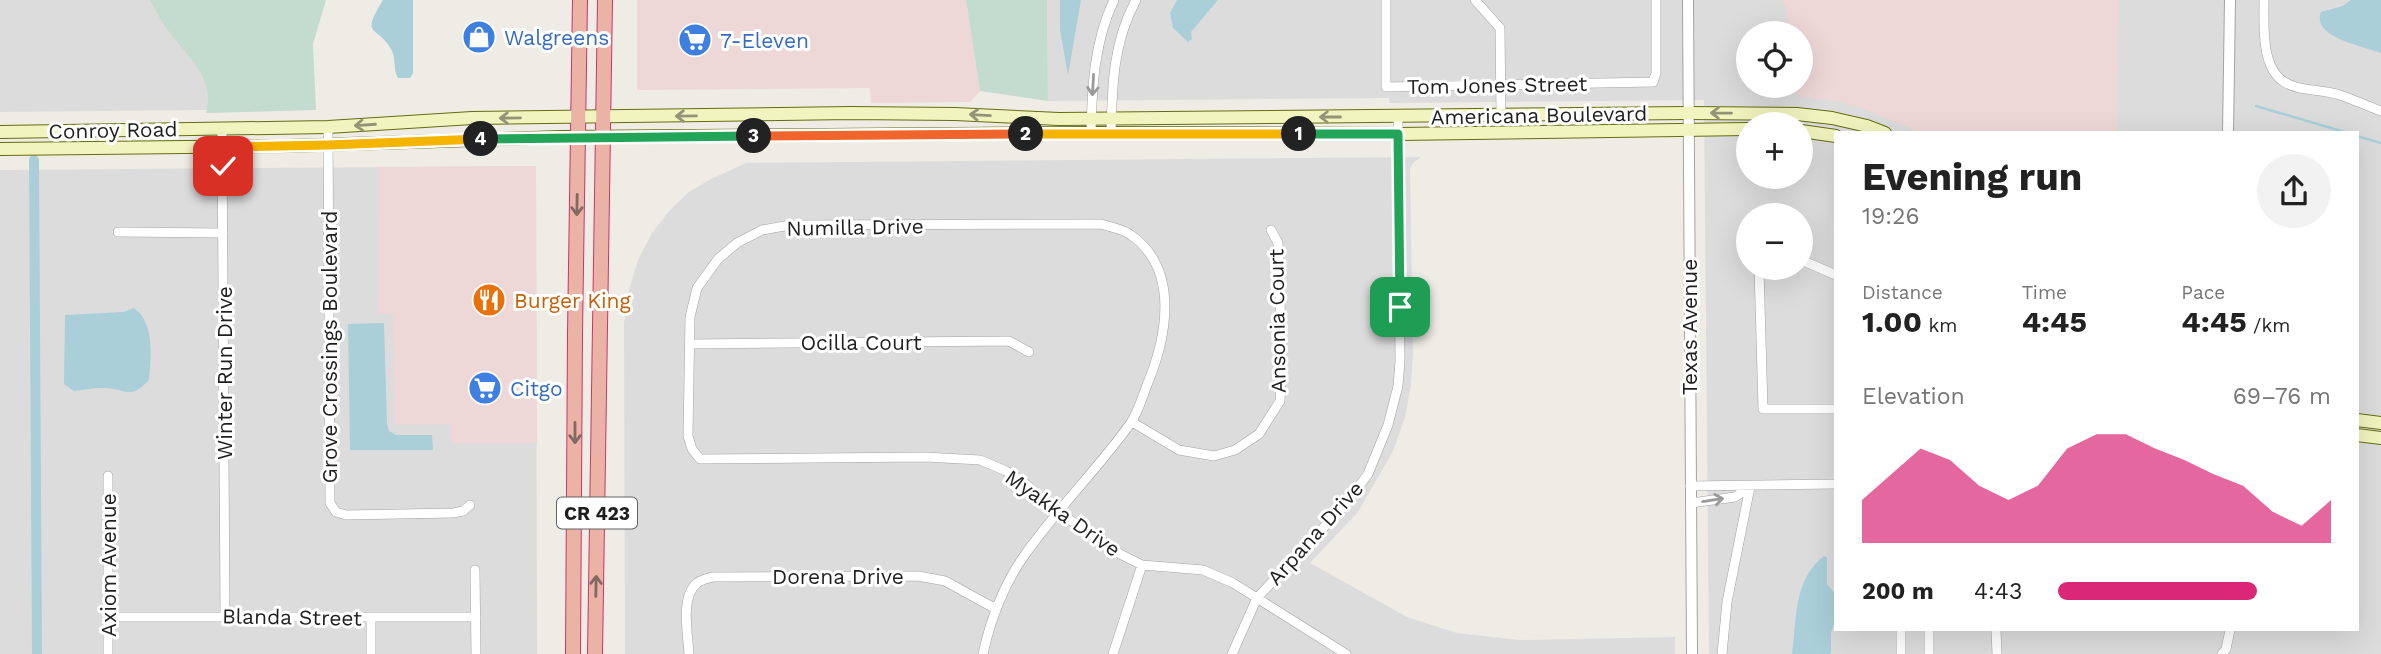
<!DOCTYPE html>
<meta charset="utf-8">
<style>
:root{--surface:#fff;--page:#f2f2f2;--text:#222;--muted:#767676;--accent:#db2777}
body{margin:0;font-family:"Work Sans",sans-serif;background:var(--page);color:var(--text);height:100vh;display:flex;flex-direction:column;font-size:26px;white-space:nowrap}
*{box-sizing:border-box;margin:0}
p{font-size:23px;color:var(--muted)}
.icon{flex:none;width:38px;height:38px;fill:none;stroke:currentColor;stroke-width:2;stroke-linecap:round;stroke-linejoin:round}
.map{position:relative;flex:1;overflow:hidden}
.side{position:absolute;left:1834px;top:131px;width:525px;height:500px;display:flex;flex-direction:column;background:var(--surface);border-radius:0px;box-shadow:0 7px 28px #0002}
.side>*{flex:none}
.buttons{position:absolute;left:1736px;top:21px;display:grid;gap:14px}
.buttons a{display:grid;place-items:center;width:77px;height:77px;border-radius:50%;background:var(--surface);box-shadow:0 7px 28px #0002;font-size:35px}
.pin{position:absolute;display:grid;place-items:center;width:60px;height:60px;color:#fff;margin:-30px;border-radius:14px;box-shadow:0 4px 10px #0006}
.km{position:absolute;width:35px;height:35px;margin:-18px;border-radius:50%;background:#222;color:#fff;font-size:19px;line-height:35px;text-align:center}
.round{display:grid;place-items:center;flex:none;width:74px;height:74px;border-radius:37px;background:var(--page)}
.summary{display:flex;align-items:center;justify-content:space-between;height:119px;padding:0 28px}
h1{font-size:38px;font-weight:700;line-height:52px}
.stats{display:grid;grid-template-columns:repeat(3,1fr);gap:10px;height:119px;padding:7px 28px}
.stats div{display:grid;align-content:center}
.stats b{font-size:30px;font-weight:700}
.stats small{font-size:19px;font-weight:400}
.stats p{font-size:19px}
.chart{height:196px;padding:14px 28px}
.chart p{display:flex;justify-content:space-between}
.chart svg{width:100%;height:126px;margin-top:7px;fill:var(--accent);opacity:.7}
ul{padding:0 28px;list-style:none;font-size:23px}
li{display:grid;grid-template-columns:112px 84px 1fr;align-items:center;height:52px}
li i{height:18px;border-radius:9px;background:var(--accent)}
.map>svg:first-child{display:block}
.residential{fill:#dddcdc;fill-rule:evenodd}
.commercial{fill:#eed7d7}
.wetland{fill:#c4dbd0}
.water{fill:#aacfd9}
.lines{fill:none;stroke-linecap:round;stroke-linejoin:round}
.stream{stroke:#aacfd9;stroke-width:2.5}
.canal{stroke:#aacfd9;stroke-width:10}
.minor-casing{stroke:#a3a3a3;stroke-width:10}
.tertiary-casing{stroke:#a3a3a3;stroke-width:12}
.secondary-casing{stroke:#656d0f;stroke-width:14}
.trunk-casing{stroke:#cb356b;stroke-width:16}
.minor{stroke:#fff;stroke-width:9}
.tertiary{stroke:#fff;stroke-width:10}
.secondary{stroke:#f2f4bf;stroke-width:12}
.trunk{stroke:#eab3a5;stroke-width:14}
.oneway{stroke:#9a9a9a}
.oneway2{stroke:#939477}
.oneway3{stroke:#846962}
.split-1-casing{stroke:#fff;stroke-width:14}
.split-2-casing{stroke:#fff;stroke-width:14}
.split-3-casing{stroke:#fff;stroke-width:14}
.split-4-casing{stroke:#fff;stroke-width:14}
.split-5-casing{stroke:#fff;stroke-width:14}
.split-1{stroke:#22a559;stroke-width:9}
.split-2{stroke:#f5b400;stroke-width:9}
.split-3{stroke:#f0652b;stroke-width:9}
.split-4{stroke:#22a559;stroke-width:9}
.split-5{stroke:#f5b400;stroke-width:9}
.labels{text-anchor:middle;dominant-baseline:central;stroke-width:6;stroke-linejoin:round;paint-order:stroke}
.shield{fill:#fff;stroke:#626262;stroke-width:2}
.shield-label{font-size:19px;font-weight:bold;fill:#1f1f1f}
.shop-label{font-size:21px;fill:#366cbe;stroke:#fff;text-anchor:start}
.street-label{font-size:21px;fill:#1f1f1f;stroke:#fff}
.food-label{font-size:21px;fill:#c56008;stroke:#fff;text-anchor:start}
</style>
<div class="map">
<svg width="2381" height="654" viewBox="0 0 2381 654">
<rect width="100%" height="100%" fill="#efece6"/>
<path class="residential" d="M 0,0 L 308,0 L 308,109 L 0,112 Z
M 1047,0 L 2381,0 L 2381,654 L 1709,654 L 1704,100 L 1390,103 L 1389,98 L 1048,101 ZM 1748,33 L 1801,33 L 1801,86 L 1748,86 ZM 1748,124 L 1801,124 L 1801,177 L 1748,177 ZM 1836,133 L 2357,133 L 2357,630 L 1836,630 ZM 1748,215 L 1801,215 L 1801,268 L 1748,268 Z
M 1421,157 L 1413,163 L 1410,169 L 1413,353 L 1411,385 L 1405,417 L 1393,451 L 1358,512 L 1310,563 L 1407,617 L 1457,633 L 1519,640 L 1675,637 L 1675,654 L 625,654 L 624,323 L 629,290 L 638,260 L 652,233 L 670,210 L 689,192 L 709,180 L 746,163 Z
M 536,166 L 537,654 L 0,654 L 0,170 Z"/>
<path class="commercial" d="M 637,0 L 966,0 L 980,91 L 970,102 L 871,103 L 870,88 L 637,90 Z
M 1783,0 L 2119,0 L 2117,133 L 1922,133 L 1866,110 L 1840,102 L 1804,97 L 1791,92 L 1790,86 L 1801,86 L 1801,33 L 1788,33 L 1787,12 Z
M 536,166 L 537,443 L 451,443 L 451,424 L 394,425 L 393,314 L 378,313 L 379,167 Z"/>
<path class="wetland" d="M 150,0 L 326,0 L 313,44 L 316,110 L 206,113 C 216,78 188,58 170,33 C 162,23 156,11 150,0 Z
M 966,0 L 1047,0 L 1048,101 L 980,91 Z"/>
<path class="water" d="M 383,0 L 413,0 L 413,73 L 410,78 L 398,78 C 393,69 396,60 392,51 C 378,24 359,39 383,0 Z
M 1060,0 L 1081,0 L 1068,75 L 1060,30 Z
M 1177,0 L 1218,0 L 1191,32 L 1192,39 L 1188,42 L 1173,28 L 1170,13 Z
M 2351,0 L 2381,0 L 2381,53 C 2362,46 2311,37 2321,12 L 2343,6 Z
M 134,308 C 155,323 151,356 149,380 C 129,402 124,387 103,388 C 93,388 83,390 74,391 L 64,384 L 65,315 L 123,312 Z
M 384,323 L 387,424 L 389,431 L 396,435 L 432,435 L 433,450 L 350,450 L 348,324 Z
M 1824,556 L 1827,558 L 1827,584 L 1836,595 L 1836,617 L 1831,633 L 1831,652 L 1830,654 L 1792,654 C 1797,619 1793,580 1824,556 Z"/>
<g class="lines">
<path class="stream" d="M 2256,106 L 2348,133
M 2357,136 L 2381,143"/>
<path class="canal" d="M 34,160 L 37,654"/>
<defs>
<path id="minor" d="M 1386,0 L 1386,87 L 1653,82 L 1656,73 L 1656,0
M 1475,0 L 1500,28 L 1501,115
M 2264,0 C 2264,16 2263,33 2266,49 C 2274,97 2307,85 2340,95 C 2354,100 2368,106 2381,111
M 328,127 L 330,503 L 336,512 L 346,515 L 453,513 L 463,511 L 470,505
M 222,129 L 225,616
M 1091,133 C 1092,87 1094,42 1114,0
M 1111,133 C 1112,87 1113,42 1136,0
M 118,232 L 223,233
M 1801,260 L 1836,275
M 1759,268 L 1763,409 L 1836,409
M 690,344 L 1009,341 L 1029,352
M 1132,422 L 1179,450 L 1214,456 L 1235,450 L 1259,434 L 1280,401 L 1282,358 L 1278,243 L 1271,230
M 108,476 L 108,654
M 1690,486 L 1836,484
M 1691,503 L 1735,497 L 1748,488
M 475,570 L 476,654
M 108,617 L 476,617
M 1901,630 L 1901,654
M 1929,630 L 1929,654
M 1996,630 L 1997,654
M 371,654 L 371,619
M 689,654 C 688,634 680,597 697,583 C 701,580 708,578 713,577 L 918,576 L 945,581 L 996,609
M 983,654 C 990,621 1004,584 1024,556 C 1056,510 1097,470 1130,424 C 1138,413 1142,398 1147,385 C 1167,337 1180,270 1131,235 C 1123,229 1110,227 1101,224 L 790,225 L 762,230 L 737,243 L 718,259 L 697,288 L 690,317 L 688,436 L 692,449 L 700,459 L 925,457 L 980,460 L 1006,471 L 1022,481 L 1057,511 L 1120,554 L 1142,565 L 1203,570 L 1233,583 L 1346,654
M 1113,654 L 1142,565
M 1232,654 L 1257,598 L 1345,505 L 1368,474 L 1388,425 L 1398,386 L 1400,361 L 1398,116
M 1722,654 L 1727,602 L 1750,487
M 2222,654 L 2226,649 L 2230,630"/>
<path id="tertiary" d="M 1688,0 L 1692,654
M 2228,133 L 2230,0"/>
<path id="secondary" d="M 1801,131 L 1836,136
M 0,132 L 328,127 L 472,118 L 851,113 L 955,114 L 1059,119 L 1689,113 L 1797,114 L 1832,118 L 1867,126 L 1885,133
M 0,149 L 287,146 L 561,137 L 1091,133 L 1398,134 L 1748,129
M 2357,420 L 2381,423
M 2357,435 L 2381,438"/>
<path id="trunk" d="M 573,654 L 575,333 L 580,0
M 595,654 L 605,0"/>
</defs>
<use href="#minor" class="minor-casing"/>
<use href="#tertiary" class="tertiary-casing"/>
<use href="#secondary" class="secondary-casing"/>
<use href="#trunk" class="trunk-casing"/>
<use href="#minor" class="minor"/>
<use href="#tertiary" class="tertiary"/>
<use href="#secondary" class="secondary"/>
<use href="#trunk" class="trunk"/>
</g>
<defs><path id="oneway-shaft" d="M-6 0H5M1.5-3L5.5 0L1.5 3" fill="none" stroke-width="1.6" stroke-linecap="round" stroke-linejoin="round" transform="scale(1.75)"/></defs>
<g class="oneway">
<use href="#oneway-shaft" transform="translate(1093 85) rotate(93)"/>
<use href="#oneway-shaft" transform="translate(1713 500) rotate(-9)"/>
</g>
<g class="oneway2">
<use href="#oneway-shaft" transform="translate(1721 113) rotate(-179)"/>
<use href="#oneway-shaft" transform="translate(980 115) rotate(-177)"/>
<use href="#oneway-shaft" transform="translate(686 116) rotate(179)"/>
<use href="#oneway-shaft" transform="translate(1330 117) rotate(180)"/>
<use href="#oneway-shaft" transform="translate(510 118) rotate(179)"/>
<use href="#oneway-shaft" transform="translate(365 125) rotate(176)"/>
</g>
<g class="oneway3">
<use href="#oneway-shaft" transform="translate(577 205) rotate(91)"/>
<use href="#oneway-shaft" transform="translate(575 433) rotate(90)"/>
<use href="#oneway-shaft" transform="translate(596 586) rotate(-89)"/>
</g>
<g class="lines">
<defs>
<path id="split-1" d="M 1299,134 L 1398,134 L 1400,307"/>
<path id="split-2" d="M 1026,134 L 1299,134"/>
<path id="split-3" d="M 754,136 L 1026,134"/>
<path id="split-4" d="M 481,139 L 754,136"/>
<path id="split-5" d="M 223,166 L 223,147 L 328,145 L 481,139"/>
</defs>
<use href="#split-1" class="split-1-casing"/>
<use href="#split-2" class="split-2-casing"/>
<use href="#split-3" class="split-3-casing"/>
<use href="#split-4" class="split-4-casing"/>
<use href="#split-5" class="split-5-casing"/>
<use href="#split-1" class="split-1"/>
<use href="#split-2" class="split-2"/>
<use href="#split-3" class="split-3"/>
<use href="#split-4" class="split-4"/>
<use href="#split-5" class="split-5"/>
</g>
<defs>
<symbol id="shop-disc" viewBox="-11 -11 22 22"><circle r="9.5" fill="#3f7fe0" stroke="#fff"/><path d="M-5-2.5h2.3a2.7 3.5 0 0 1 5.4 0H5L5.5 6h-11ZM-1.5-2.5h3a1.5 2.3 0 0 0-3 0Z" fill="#fff"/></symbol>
<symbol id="supermarket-disc" viewBox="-11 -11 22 22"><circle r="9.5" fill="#3f7fe0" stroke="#fff"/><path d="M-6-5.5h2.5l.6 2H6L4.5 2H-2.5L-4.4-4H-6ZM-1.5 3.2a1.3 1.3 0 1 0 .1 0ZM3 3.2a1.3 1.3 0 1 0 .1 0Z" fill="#fff"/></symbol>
<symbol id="restaurant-disc" viewBox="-11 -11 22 22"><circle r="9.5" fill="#e8710a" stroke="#fff"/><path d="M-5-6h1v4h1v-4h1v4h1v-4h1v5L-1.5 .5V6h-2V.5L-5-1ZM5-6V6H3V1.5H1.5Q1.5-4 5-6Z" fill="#fff"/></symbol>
</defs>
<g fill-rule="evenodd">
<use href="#shop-disc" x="460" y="18" width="38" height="38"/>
<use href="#supermarket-disc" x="676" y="21" width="38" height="38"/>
<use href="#restaurant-disc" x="470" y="281" width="38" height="38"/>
<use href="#supermarket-disc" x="466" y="369" width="38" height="38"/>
</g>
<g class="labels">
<rect class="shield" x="557" y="497.5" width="80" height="31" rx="5"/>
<g class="shield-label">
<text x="597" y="513">CR 423</text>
</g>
<g class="shop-label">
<text x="504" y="37">Walgreens</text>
<text x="720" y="40">7-Eleven</text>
<text x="510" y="388">Citgo</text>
</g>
<g class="street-label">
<text transform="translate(1497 85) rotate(-1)">Tom Jones Street</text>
<text transform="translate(1539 115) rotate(-1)">Americana Boulevard</text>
<text transform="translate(113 130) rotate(-1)">Conroy Road</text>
<text transform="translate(855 227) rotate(-1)">Numilla Drive</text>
<text transform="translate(1277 321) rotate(-91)">Ansonia Court</text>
<text transform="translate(1689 327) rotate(-90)">Texas Avenue</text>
<text x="861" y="342">Ocilla Court</text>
<text transform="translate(329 347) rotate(-90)">Grove Crossings Boulevard</text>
<text transform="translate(224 373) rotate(-90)">Winter Run Drive</text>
<text transform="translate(1063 513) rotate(35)">Myakka Drive</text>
<text transform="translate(1315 533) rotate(-48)">Arpana Drive</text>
<text transform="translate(108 565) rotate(-90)">Axiom Avenue</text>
<text x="838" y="576">Dorena Drive</text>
<text transform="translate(292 617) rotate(1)">Blanda Street</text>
</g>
<g class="food-label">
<text x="514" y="300">Burger King</text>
</g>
</g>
</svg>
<div class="buttons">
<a><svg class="icon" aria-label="locate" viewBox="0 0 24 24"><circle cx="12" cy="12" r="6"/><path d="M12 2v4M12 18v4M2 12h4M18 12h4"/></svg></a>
<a>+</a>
<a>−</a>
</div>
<div class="pin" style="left:1400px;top:307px;background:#1e9e55"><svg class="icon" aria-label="arrive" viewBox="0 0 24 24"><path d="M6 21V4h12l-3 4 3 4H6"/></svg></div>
<div class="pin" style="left:223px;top:166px;background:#d93025"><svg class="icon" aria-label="check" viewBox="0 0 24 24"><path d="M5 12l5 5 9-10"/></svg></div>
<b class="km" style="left:1299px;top:134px">1</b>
<b class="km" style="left:1026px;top:134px">2</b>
<b class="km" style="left:754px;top:136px">3</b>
<b class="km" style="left:481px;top:139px">4</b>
<section class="side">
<div class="summary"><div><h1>Evening run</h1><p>19:26</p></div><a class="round"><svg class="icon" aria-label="share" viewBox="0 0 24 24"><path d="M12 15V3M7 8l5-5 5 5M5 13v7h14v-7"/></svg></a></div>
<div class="stats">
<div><p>Distance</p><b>1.00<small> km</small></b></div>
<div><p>Time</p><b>4:45</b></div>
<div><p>Pace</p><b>4:45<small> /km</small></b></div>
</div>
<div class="chart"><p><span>Elevation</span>69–76 m</p>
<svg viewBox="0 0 160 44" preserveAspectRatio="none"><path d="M0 44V29L10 20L20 11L30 15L40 24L50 29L60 24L70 11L80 6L90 6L100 11L110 15L120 20L130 24L140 33L150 38L160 29V44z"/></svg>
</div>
<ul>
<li><b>200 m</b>4:43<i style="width:73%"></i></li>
</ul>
</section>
</div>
